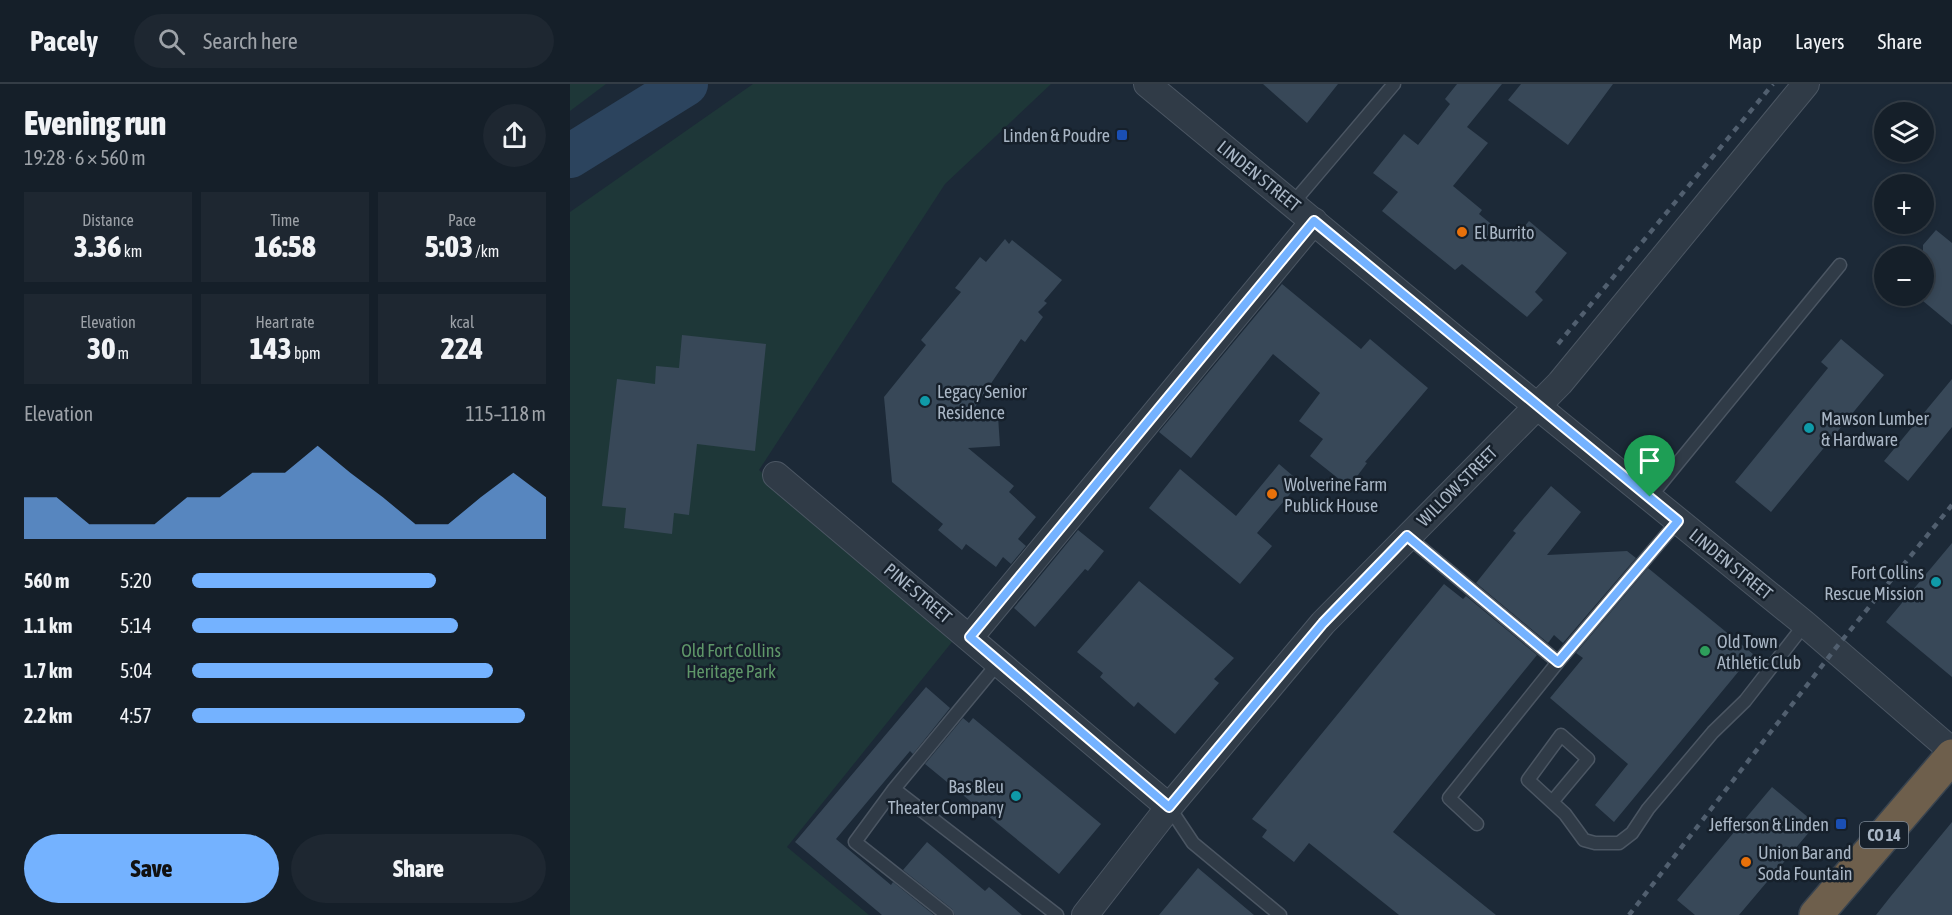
<!DOCTYPE html>
<meta charset="utf-8">
<style>
:root{--surface:#151f29;--page:#1e2731;--text:#f1f3f6;--muted:#9da2a8;--line:#343d46;--accent:#74b2ff}
body{margin:0;font-family:"Asap Condensed",sans-serif;background:var(--page);color:var(--text);height:100vh;display:flex;flex-direction:column;font-size:22px;white-space:nowrap}
*{box-sizing:border-box;margin:0}
p{font-size:20px;color:var(--muted)}
.icon{flex:none;width:33px;height:33px;fill:none;stroke:currentColor;stroke-width:2;stroke-linecap:round;stroke-linejoin:round}
.map{position:relative;flex:1;overflow:hidden}
.panel{display:flex;flex-direction:column;background:var(--surface);width:570px}
.panel>*{flex:none}
.fabs{position:absolute;left:1304px;top:18px;display:grid;gap:12px}
.fabs a{display:grid;place-items:center;width:60px;height:60px;border-radius:50%;background:var(--surface);box-shadow:0 3px 9px #0003,0 0 0 2px var(--line);font-size:30px}
.pin{position:absolute;display:grid;place-items:center;width:51px;height:51px;color:#fff;margin:-62px -26px;border-radius:50% 50% 50% 0;rotate:-45deg;box-shadow:0 0 6px #0007}
.pin .icon{rotate:45deg}
.round{display:grid;place-items:center;flex:none;width:63px;height:63px;border-radius:32px;background:var(--page)}
.headline{display:flex;align-items:center;justify-content:space-between;height:102px;padding:0 24px}
h1{font-size:33px;font-weight:800;line-height:45px}
.figures{display:grid;grid-template-columns:repeat(3,1fr);gap:9px;height:102px;padding:6px 24px}
.figures div{display:grid;align-content:center;border-radius:0px;background:var(--page);text-align:center}
.figures b{font-size:30px;font-weight:800}
.figures small{font-size:16px;font-weight:400}
.figures p{font-size:16px}
.chart{height:168px;padding:12px 24px}
.chart p{display:flex;justify-content:space-between}
.chart svg{width:100%;height:108px;margin-top:6px;fill:var(--accent);opacity:.7}
.primary-button{display:flex;gap:12px;margin-top:auto;padding:12px 24px}
.primary-button a{flex:1;height:69px;border-radius:36px;background:var(--accent);color:#111;font-size:24px;font-weight:800;line-height:69px;text-align:center}
.primary-button a+a{background:var(--page);color:var(--text)}
ul{padding:0 24px;list-style:none;font-size:20px}
li{display:grid;grid-template-columns:96px 72px 1fr;align-items:center;height:45px}
li i{height:15px;border-radius:8px;background:var(--accent)}
header{display:flex;align-items:center;gap:36px;box-sizing:border-box;height:84px;padding:0 30px;background:var(--surface);border-bottom:2px solid var(--line)}
header strong{font-size:28px}
nav{display:flex;gap:33px;margin-inline-start:auto;font-size:21px}
.search{width:420px;height:54px;background:var(--page);display:flex;align-items:center;gap:15px;box-sizing:border-box;padding:0 21px;border-radius:33px;color:var(--muted);font-size:22px}
main{display:flex;flex:1;min-height:0}
.map>svg:first-child{display:block}
.green{fill:#1e3738}
.lines{fill:none;stroke-linecap:round;stroke-linejoin:round}
.river{stroke:#2c445e;stroke-width:44}
.building{fill:#384858}
.lane-casing{stroke:#4b5663;stroke-width:15}
.street-casing{stroke:#4b5663;stroke-width:28}
.highway-casing{stroke:#38434f;stroke-width:36}
.lane{stroke:#303b47;stroke-width:12}
.street{stroke:#303b47;stroke-width:26}
.highway{stroke:#6e5f4c;stroke-width:33}
.rail{stroke:#515f6f;stroke-width:4.5;stroke-dasharray:6 6;stroke-linecap:butt}
.route-casing{stroke:#fff;stroke-width:12}
.route{stroke:#74b2ff;stroke-width:8}
.transit-dot{fill:#1a4fb4;stroke:#16202b;stroke-width:2}
.food-dot{fill:#e8710a;stroke:#16202b;stroke-width:2}
.culture-dot{fill:#0f9aa8;stroke:#16202b;stroke-width:2}
.leisure-dot{fill:#2e9e5b;stroke:#16202b;stroke-width:2}
.labels{text-anchor:middle;dominant-baseline:central;stroke-width:5;stroke-linejoin:round;paint-order:stroke}
.shield{fill:#16202b;stroke:#7d8997;stroke-width:1.5}
.shield-label{font-size:16px;font-weight:bold;fill:#a9b6c5}
.poi-label{font-size:18px;fill:#a9b6c5;stroke:#16202b;text-anchor:start}
.street-label{font-size:18px;fill:#a9b6c5;stroke:#16202b}
.park-label{font-size:18px;fill:#5f9769;stroke:#16202b}
</style>
<header>
<strong>Pacely</strong>
<div class="search"><svg class="icon" aria-label="search" viewBox="0 0 24 24"><circle cx="10" cy="10" r="6"/><path d="M15 15l6 6"/></svg>Search here</div>
<nav><a>Map</a><a>Layers</a><a>Share</a></nav>
</header>
<main>
<section class="panel">
<div class="headline"><div><h1>Evening run</h1><p>19:28 · 6 × 560 m</p></div><a class="round"><svg class="icon" aria-label="share" viewBox="0 0 24 24"><path d="M12 15V3M7 8l5-5 5 5M5 13v7h14v-7"/></svg></a></div>
<div class="figures">
<div><p>Distance</p><b>3.36<small> km</small></b></div>
<div><p>Time</p><b>16:58</b></div>
<div><p>Pace</p><b>5:03<small> /km</small></b></div>
</div>
<div class="figures">
<div><p>Elevation</p><b>30<small> m</small></b></div>
<div><p>Heart rate</p><b>143<small> bpm</small></b></div>
<div><p>kcal</p><b>224</b></div>
</div>
<div class="chart"><p><span>Elevation</span>115–118 m</p>
<svg viewBox="0 0 160 44" preserveAspectRatio="none"><path d="M0 44V27L10 27L20 38L30 38L40 38L50 27L60 27L70 17L80 17L90 6L100 17L110 27L120 38L130 38L140 27L150 17L160 27V44z"/></svg>
</div>
<ul>
<li><b>560 m</b>5:20<i style="width:69%"></i></li>
<li><b>1.1 km</b>5:14<i style="width:75%"></i></li>
<li><b>1.7 km</b>5:04<i style="width:85%"></i></li>
<li><b>2.2 km</b>4:57<i style="width:94%"></i></li>
</ul>
<div class="primary-button"><a>Save</a><a>Share</a></div>
</section>
<div class="map">
<svg width="1382" height="831" viewBox="0 0 1382 831">
<rect width="100%" height="100%" fill="#1c2937"/>
<path class="green" d="M 0,0 L 36,0 L 0,27 Z
M 183,0 L 481,0 L 375,100 L 189,386 L 382,558 L 217,763 L 299,831 L 0,831 L 0,128 Z"/>
<g class="lines">
<path class="river" d="M 0,72 L 116,0"/>
</g>
<path class="building" d="M 693,0 L 768,0 L 737,39 Z
M 887,0 L 932,0 L 897,43 L 918,59 L 883,102 L 912,126 L 909,130 L 942,157 L 959,137 L 997,169 L 965,208 L 973,216 L 957,233 L 892,180 L 885,186 L 812,127 L 828,108 L 803,89 L 834,50 L 848,61 L 880,20 L 875,15 Z
M 951,0 L 1043,0 L 998,61 L 938,16 Z
M 1366,146 L 1382,159 L 1382,241 L 1353,217 L 1353,161 Z
M 435,155 L 439,160 L 442,156 L 492,196 L 474,217 L 477,219 L 468,228 L 473,233 L 455,258 L 451,255 L 397,335 L 428,332 L 430,362 L 398,364 L 444,402 L 439,408 L 466,433 L 448,455 L 456,462 L 441,480 L 433,473 L 426,483 L 396,460 L 392,466 L 368,446 L 373,440 L 322,398 L 314,313 L 356,261 L 351,256 L 391,208 L 385,204 L 410,173 L 416,178 Z
M 712,200 L 791,265 L 800,255 L 858,304 L 795,378 L 797,379 L 779,403 L 740,372 L 753,355 L 729,337 L 750,309 L 703,270 L 621,374 L 589,348 Z
M 112,251 L 196,260 L 185,367 L 127,360 L 119,431 L 104,429 L 102,450 L 54,444 L 56,424 L 32,422 L 47,295 L 85,300 L 86,282 L 109,284 Z
M 1271,255 L 1314,291 L 1201,428 L 1165,398 L 1258,284 L 1251,278 Z
M 1382,295 L 1382,343 L 1338,397 L 1314,377 Z
M 709,380 L 730,398 L 687,449 L 702,462 L 670,500 L 579,424 L 610,385 L 666,432 Z
M 981,402 L 1011,428 L 977,471 L 1057,467 L 1066,474 L 993,559 L 984,551 L 978,559 L 906,499 L 946,449 L 943,447 Z
M 508,446 L 534,467 L 518,487 L 515,485 L 465,543 L 444,524 Z
M 1382,459 L 1382,593 L 1316,538 Z
M 1078,484 L 1183,570 L 1044,738 L 1025,721 L 1058,680 L 980,614 L 1013,574 L 1006,569 Z
M 569,497 L 664,574 L 644,595 L 649,599 L 605,650 L 568,618 L 564,623 L 530,593 L 533,589 L 507,568 Z
M 874,500 L 893,515 L 896,512 L 967,571 L 823,748 L 926,831 L 829,831 L 739,759 L 724,778 L 692,753 L 697,746 L 682,735 Z
M 356,603 L 380,624 L 343,670 L 340,667 L 266,755 L 321,801 L 323,798 L 364,831 L 312,831 L 225,758 Z
M 393,634 L 399,639 L 403,634 L 531,740 L 489,790 L 355,680 Z
M 1202,703 L 1246,740 L 1169,831 L 1125,831 L 1107,816 Z
M 1382,738 L 1382,831 L 1306,831 L 1321,812 Z
M 357,758 L 415,807 L 419,803 L 452,831 L 385,831 L 382,825 L 333,786 Z
M 628,784 L 684,831 L 589,831 Z"/>
<g class="lines">
<defs>
<path id="lane" d="M 723,119 L 824,0
M 1080,413 L 1270,181
M 837,452 L 988,578
M 429,578 L 324,705 L 487,831
M 324,705 L 285,758 L 377,831
M 982,718 L 1018,675 L 991,651 L 958,696 L 995,730 L 1014,756 L 1025,759 L 1049,759 L 1062,749 L 1078,725 L 1143,648 L 1175,617 L 1235,540
M 599,723 L 623,759 L 710,831
M 907,740 L 879,714 L 988,578 L 1108,437"/>
<path id="street" d="M 577,0 L 930,292 L 1235,540 L 1382,667
M 206,391 L 599,723
M 400,553 L 744,137
M 515,831 L 599,723 L 753,539 L 990,299 L 1236,0"/>
<path id="highway" d="M 1246,831 L 1382,672"/>
</defs>
<use href="#lane" class="lane-casing"/>
<use href="#street" class="street-casing"/>
<use href="#highway" class="highway-casing"/>
<use href="#lane" class="lane"/>
<use href="#street" class="street"/>
<use href="#highway" class="highway"/>
<path class="rail" d="M 988,260 L 1203,0
M 1059,831 L 1265,565 L 1382,421"/>
</g>
<g class="lines">
<defs>
<path id="route" d="M 744,137 L 1108,437 L 988,578 L 837,452 L 753,539 L 599,723 L 400,553 Z"/>
</defs>
<use href="#route" class="route-casing"/>
<use href="#route" class="route"/>
</g>
<g class="transit-dot">
<rect x="546" y="45" width="12" height="12" rx="3"/>
<rect x="1265" y="734" width="12" height="12" rx="3"/>
</g>
<g class="food-dot">
<circle cx="892" cy="148" r="6"/>
<circle cx="702" cy="410" r="6"/>
<circle cx="1176" cy="778" r="6"/>
</g>
<g class="culture-dot">
<circle cx="355" cy="317" r="6"/>
<circle cx="1239" cy="344" r="6"/>
<circle cx="1366" cy="498" r="6"/>
<circle cx="446" cy="712" r="6"/>
</g>
<circle class="leisure-dot" cx="1135" cy="567" r="6"/>
<g class="labels">
<rect class="shield" x="1290" y="738" width="48" height="26" rx="4.5"/>
<g class="shield-label">
<text x="1314" y="751">CO 14</text>
</g>
<g class="poi-label">
<text x="540" y="51" text-anchor="end">Linden &amp; Poudre</text>
<text x="904" y="148">El Burrito</text>
<text x="367" y="307">Legacy Senior<tspan x="367" dy="21">Residence</tspan></text>
<text x="1251" y="334">Mawson Lumber<tspan x="1251" dy="21">&amp; Hardware</tspan></text>
<text x="714" y="400">Wolverine Farm<tspan x="714" dy="21">Publick House</tspan></text>
<text x="1354" y="488" text-anchor="end">Fort Collins<tspan x="1354" dy="21">Rescue Mission</tspan></text>
<text x="1147" y="557">Old Town<tspan x="1147" dy="21">Athletic Club</tspan></text>
<text x="434" y="702" text-anchor="end">Bas Bleu<tspan x="434" dy="21">Theater Company</tspan></text>
<text x="1259" y="740" text-anchor="end">Jefferson &amp; Linden</text>
<text x="1188" y="768">Union Bar and<tspan x="1188" dy="21">Soda Fountain</tspan></text>
</g>
<g class="street-label">
<text transform="translate(689 92) rotate(39)">LINDEN STREET</text>
<text transform="translate(887 402) rotate(-45)">WILLOW STREET</text>
<text transform="translate(1161 480) rotate(39)">LINDEN STREET</text>
<text transform="translate(348 509) rotate(40)">PINE STREET</text>
</g>
<g class="park-label">
<text x="161" y="566">Old Fort Collins<tspan x="161" dy="21">Heritage Park</tspan></text>
</g>
</g>
</svg>
<div class="fabs">
<a><svg class="icon" aria-label="layers" viewBox="0 0 24 24"><path d="M12 4l9 5-9 5-9-5zM3 14l9 5 9-5"/></svg></a>
<a>+</a>
<a>−</a>
</div>
<div class="pin" style="left:1080px;top:413px;background:#1e9e55"><svg class="icon" aria-label="arrive" viewBox="0 0 24 24"><path d="M6 21V4h12l-3 4 3 4H6"/></svg></div>
</div>
</main>
